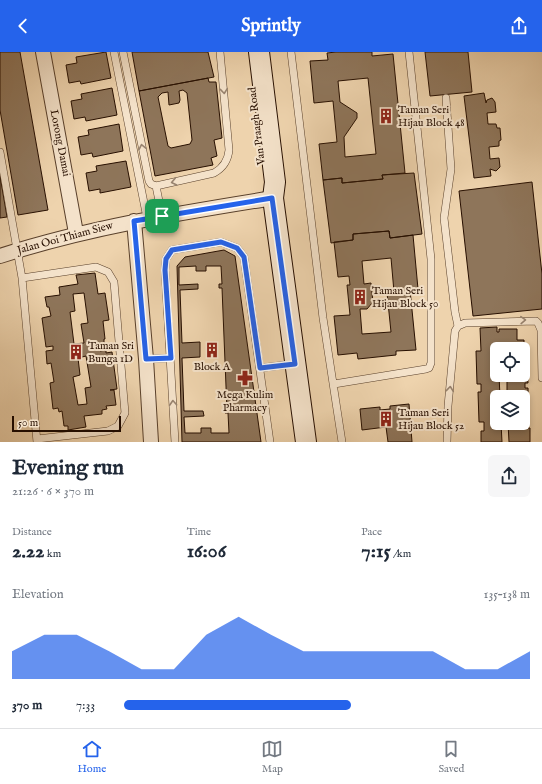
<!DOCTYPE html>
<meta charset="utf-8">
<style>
:root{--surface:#fff;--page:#f6f6f7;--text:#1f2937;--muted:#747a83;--line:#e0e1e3;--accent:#2563eb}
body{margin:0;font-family:"IM FELL English",serif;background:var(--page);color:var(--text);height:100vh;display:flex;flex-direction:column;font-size:15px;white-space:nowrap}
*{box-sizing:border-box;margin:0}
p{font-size:13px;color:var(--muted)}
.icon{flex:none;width:22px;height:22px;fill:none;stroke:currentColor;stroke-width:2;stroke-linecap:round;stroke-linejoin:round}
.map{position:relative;height:390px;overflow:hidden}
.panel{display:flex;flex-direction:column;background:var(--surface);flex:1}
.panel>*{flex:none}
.tools{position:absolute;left:490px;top:290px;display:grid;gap:8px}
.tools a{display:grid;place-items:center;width:40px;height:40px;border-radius:6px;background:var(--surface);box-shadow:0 2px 6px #0003;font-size:20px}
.scale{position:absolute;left:12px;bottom:10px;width:109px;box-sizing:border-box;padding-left:4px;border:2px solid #270f00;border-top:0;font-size:11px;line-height:14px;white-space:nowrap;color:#270f00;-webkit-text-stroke:3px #f4e2ca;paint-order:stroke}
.pin{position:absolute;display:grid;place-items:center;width:34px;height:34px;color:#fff;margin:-17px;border-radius:8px;box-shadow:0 2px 6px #0006}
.round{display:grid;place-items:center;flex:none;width:42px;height:42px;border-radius:6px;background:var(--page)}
.overview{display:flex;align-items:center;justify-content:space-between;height:68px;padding:0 12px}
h1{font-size:22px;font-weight:700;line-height:30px}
.figures{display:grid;grid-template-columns:repeat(3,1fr);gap:6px;height:68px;padding:4px 12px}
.figures div{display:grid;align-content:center}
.figures b{font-size:20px;font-weight:700}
.figures small{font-size:11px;font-weight:400}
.figures p{font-size:11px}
.chart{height:112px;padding:8px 12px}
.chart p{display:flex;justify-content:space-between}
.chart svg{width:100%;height:72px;margin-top:4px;fill:var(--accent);opacity:.7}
ul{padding:0 12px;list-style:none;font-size:13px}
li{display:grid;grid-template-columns:64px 48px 1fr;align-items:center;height:30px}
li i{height:10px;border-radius:5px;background:var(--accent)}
header{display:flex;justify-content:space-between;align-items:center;height:52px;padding:0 12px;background:var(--accent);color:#fff;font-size:18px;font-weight:700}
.dock{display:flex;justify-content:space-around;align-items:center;height:56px;border-top:1px solid var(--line);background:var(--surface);font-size:11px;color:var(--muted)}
.dock a{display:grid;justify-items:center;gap:2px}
.dock .selected{color:var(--accent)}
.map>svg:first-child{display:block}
.building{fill:#8e755a;stroke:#270f00;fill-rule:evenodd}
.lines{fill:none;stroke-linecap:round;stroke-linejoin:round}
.lane-casing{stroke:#59402b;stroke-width:8}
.street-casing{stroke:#59402b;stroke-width:16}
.secondary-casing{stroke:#270f00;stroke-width:22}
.lane{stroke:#f4e2ca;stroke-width:7}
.street{stroke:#f4e2ca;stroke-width:14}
.secondary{stroke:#f4e2ca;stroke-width:20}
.oneway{stroke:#98836f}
.route-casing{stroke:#fff;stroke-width:8}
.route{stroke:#2563eb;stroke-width:5}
.labels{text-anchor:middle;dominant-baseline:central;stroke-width:4;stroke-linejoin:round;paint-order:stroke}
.poi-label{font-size:11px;fill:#270f00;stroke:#f4e2ca;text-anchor:start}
.street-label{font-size:11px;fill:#270f00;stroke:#f4e2ca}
</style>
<header><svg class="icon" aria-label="back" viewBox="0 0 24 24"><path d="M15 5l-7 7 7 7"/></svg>Sprintly<svg class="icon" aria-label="share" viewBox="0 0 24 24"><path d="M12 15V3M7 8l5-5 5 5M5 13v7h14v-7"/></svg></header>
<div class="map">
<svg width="542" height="390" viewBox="0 0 542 390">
<rect width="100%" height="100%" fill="#eed3ad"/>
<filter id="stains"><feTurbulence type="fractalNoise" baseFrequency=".005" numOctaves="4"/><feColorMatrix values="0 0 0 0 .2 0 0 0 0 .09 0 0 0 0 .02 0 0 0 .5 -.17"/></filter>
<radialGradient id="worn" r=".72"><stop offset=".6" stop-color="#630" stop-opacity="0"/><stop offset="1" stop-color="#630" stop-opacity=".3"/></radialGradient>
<path class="building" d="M 0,0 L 20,0 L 48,158 L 18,163 L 0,58 Z
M 106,0 L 111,26 L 81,32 L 80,29 L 69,31 L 66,13 L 77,11 L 76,5 Z
M 132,0 L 208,0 L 214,25 L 139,39 Z
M 336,0 L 372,0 L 372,4 L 393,2 L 405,121 L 382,123 L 383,127 L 342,131 L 342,126 L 323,128 L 319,92 L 337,90 L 333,49 L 314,51 L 310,9 L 328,8 L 327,1 ZM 368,26 L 376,102 L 345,105 L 344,85 L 357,66 L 357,61 L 340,50 L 338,29 Z
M 425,0 L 468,0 L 472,40 L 430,44 Z
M 208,26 L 209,30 L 216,30 L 222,86 L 214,88 L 217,104 L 211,106 L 213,113 L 155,124 L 139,39 ZM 183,38 L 187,41 L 192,88 L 190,92 L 171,96 L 168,94 L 158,45 L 162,41 L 168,40 L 169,53 L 179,51 L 180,48 L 179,39 Z
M 112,36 L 117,63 L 86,69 L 85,65 L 74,67 L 71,49 L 82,47 L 81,42 Z
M 484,41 L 486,51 L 487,48 L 492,46 L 495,50 L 496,60 L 487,61 L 488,72 L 496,72 L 497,76 L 500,76 L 501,88 L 499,89 L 499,94 L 489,95 L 490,107 L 499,106 L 500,115 L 496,119 L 490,117 L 491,124 L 474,126 L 464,44 Z
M 119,72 L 123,99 L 93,105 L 92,101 L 81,103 L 78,85 L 89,83 L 88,78 Z
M 126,109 L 131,135 L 100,141 L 100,137 L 89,139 L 86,121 L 97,119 L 96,114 Z
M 414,121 L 422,182 L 390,186 L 389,179 L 353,182 L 353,188 L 331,191 L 323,128 L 342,126 L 342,131 L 383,127 L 382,123 Z
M 0,124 L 7,165 L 0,166 Z
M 532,130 L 542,222 L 542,257 L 473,264 L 459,139 Z
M 389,179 L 390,186 L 413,183 L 418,237 L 410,238 L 416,298 L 396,299 L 396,303 L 358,307 L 357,301 L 338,303 L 334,264 L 350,263 L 347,233 L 350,233 L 349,224 L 338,225 L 334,190 L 353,188 L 353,182 ZM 391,206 L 394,240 L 387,241 L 391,280 L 362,282 L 360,257 L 367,257 L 373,250 L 371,231 L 364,232 L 362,209 Z
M 224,198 L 235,204 L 261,390 L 182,390 L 177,214 L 185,205 Z
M 196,214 L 196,219 L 206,219 L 206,214 L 221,214 L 222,232 L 219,232 L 219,236 L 222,236 L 227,359 L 225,359 L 225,361 L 228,361 L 229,381 L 211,381 L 211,376 L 201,376 L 201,381 L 185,381 L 184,365 L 204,364 L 203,359 L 184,359 L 182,306 L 200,305 L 200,290 L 182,291 L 180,238 L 198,237 L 198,232 L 179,233 L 179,215 Z
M 95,221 L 98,242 L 105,241 L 109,268 L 103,269 L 105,287 L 104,287 L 104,291 L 99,294 L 100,299 L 106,298 L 106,301 L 112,300 L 117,337 L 110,338 L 114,338 L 116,353 L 106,354 L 107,357 L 102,358 L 102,362 L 84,364 L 86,375 L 68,378 L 68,374 L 64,374 L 62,359 L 59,360 L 58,356 L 53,357 L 50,331 L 54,330 L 51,311 L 47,312 L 46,299 L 53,298 L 53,294 L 46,295 L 42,266 L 51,264 L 49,255 L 47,255 L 45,245 L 60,243 L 59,235 L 78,232 L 76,223 ZM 84,241 L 88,271 L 81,272 L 84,291 L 74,292 L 70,260 L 75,259 L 73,242 ZM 86,304 L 91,335 L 85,336 L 87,352 L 78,353 L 73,325 L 80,323 L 78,306 Z
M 497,275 L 497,280 L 499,280 L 499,277 L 517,277 L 517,288 L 524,288 L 524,297 L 526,297 L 528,331 L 525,331 L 525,336 L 528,336 L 529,372 L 526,372 L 527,376 L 530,376 L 530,390 L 509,390 L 508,371 L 523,371 L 523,345 L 507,345 L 507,323 L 523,323 L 523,297 L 506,297 L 506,294 L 498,294 L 499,297 L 497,297 L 497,323 L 499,323 L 500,345 L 497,345 L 497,371 L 501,371 L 502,390 L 481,390 L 481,379 L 484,379 L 484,370 L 479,370 L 478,340 L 481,340 L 481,332 L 477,332 L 476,299 L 481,299 L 480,276 Z
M 409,352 L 412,390 L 388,390 L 386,375 L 362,378 L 360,357 L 380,355 L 380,358 L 390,357 L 390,354 Z"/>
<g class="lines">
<defs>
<path id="lane" d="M 114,0 L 147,166
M 123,0 L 149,129 L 151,132 L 156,134 L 214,121 C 223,116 228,109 229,98 L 220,0
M 291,0 L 323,266 L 342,390
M 446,46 L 451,117 L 444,166 L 455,260 L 458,274
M 0,100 L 22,226 L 37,390
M 156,134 L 162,164
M 22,226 L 96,215 L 108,220 L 114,230 L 125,361 L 118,374 L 108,379 L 37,387
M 146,307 L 171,306
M 260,316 L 293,312
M 334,332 L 426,317 L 429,316 L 431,311 L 431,207 L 409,0
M 175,390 L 165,218 L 166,207 L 172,198 L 221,190 L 237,196 L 244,205 L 270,390
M 447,390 L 448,354 L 455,279 L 458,274 L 465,271 L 536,269 L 538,271 L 541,278 L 542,326"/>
<path id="street" d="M 43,0 L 76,181
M 134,169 L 146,307 L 151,390
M 0,204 C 90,175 180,161 273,146"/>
<path id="secondary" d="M 259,0 L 275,130 L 273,146 L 306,390"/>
</defs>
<use href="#lane" class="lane-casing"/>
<use href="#street" class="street-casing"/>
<use href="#secondary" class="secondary-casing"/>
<use href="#lane" class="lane"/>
<use href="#street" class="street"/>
<use href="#secondary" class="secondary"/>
</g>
<defs><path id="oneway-chevron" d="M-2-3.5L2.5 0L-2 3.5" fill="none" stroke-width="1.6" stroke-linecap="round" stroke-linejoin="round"/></defs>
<g class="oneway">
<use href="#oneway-chevron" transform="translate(224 39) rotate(84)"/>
<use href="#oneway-chevron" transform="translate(142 95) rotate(-102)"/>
<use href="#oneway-chevron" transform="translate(174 130) rotate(168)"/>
<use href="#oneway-chevron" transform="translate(523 268) rotate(-2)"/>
<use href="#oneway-chevron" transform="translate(450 337) rotate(-84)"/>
<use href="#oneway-chevron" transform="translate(173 351) rotate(-93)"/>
</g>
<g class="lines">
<defs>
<path id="route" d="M 272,146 L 295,312 L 260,316 L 244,205 L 237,196 L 221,190 L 172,198 L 166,207 L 165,218 L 171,306 L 146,307 L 134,169 Z"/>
</defs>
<use href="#route" class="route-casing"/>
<use href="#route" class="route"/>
</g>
<defs>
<symbol id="building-bare" viewBox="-9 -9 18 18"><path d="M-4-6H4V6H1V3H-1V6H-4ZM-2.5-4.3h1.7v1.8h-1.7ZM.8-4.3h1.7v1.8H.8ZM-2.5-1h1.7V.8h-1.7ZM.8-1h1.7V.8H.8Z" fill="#8f2418" stroke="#f4e2ca" stroke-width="2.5" paint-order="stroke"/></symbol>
<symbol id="pharmacy-bare" viewBox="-9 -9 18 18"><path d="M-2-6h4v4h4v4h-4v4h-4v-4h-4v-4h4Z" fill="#8f2418" stroke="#f4e2ca" stroke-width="2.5" paint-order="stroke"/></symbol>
</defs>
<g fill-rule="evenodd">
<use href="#building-bare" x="375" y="53" width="22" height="22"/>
<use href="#building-bare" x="349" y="234" width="22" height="22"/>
<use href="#building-bare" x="201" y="287" width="22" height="22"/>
<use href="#building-bare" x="65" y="289" width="22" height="22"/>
<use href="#pharmacy-bare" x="234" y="315" width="22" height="22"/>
<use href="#building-bare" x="375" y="356" width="22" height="22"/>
</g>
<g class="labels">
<g class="poi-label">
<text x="398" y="58">Taman Seri<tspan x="398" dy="13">Hijau Block 48</tspan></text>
<text x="372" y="239">Taman Seri<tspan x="372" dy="13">Hijau Block 50</tspan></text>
<text x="88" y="294">Taman Sri<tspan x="88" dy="13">Bunga 1D</tspan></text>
<text x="212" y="315" text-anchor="middle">Block A</text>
<text x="245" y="343" text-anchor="middle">Mega Kulim<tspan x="245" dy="13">Pharmacy</tspan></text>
<text x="398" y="361">Taman Seri<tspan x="398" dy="13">Hijau Block 52</tspan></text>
</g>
<g class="street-label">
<text transform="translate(257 74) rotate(-97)">Van Praagh Road</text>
<text transform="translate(60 91) rotate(79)">Lorong Damai</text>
<text transform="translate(65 186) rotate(-15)">Jalan Ooi Thiam Siew</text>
</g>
</g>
<rect width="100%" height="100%" filter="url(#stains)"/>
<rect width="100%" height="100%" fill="url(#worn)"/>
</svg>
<div class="tools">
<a><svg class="icon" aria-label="locate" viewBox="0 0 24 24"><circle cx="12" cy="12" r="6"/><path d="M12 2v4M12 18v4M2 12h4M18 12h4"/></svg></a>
<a><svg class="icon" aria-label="layers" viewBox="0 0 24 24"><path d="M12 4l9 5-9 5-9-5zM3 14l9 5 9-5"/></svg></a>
</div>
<div class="scale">50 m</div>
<div class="pin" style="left:162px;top:164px;background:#1e9e55"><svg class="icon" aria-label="arrive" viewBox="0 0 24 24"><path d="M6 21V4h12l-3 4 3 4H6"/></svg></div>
</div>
<section class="panel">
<div class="overview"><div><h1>Evening run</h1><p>21:26 · 6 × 370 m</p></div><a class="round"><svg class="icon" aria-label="share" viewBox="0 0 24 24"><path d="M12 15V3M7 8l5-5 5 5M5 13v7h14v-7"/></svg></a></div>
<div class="figures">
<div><p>Distance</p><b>2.22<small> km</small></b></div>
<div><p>Time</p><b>16:06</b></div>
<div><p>Pace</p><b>7:15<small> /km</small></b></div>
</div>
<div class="chart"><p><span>Elevation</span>135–138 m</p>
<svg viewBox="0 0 160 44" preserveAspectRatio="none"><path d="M0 44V27L10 17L20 17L30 27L40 38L50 38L60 17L70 6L80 17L90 27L100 27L110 27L120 27L130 27L140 38L150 38L160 27V44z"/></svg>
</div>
<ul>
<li><b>370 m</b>7:33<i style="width:56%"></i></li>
</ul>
</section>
<nav class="dock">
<a class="selected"><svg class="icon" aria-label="home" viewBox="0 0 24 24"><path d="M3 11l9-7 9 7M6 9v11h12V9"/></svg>Home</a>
<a><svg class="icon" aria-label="map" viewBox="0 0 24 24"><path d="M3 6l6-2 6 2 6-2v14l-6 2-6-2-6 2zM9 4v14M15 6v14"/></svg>Map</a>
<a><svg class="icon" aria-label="saved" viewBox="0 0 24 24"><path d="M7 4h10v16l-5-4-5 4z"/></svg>Saved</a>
</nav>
